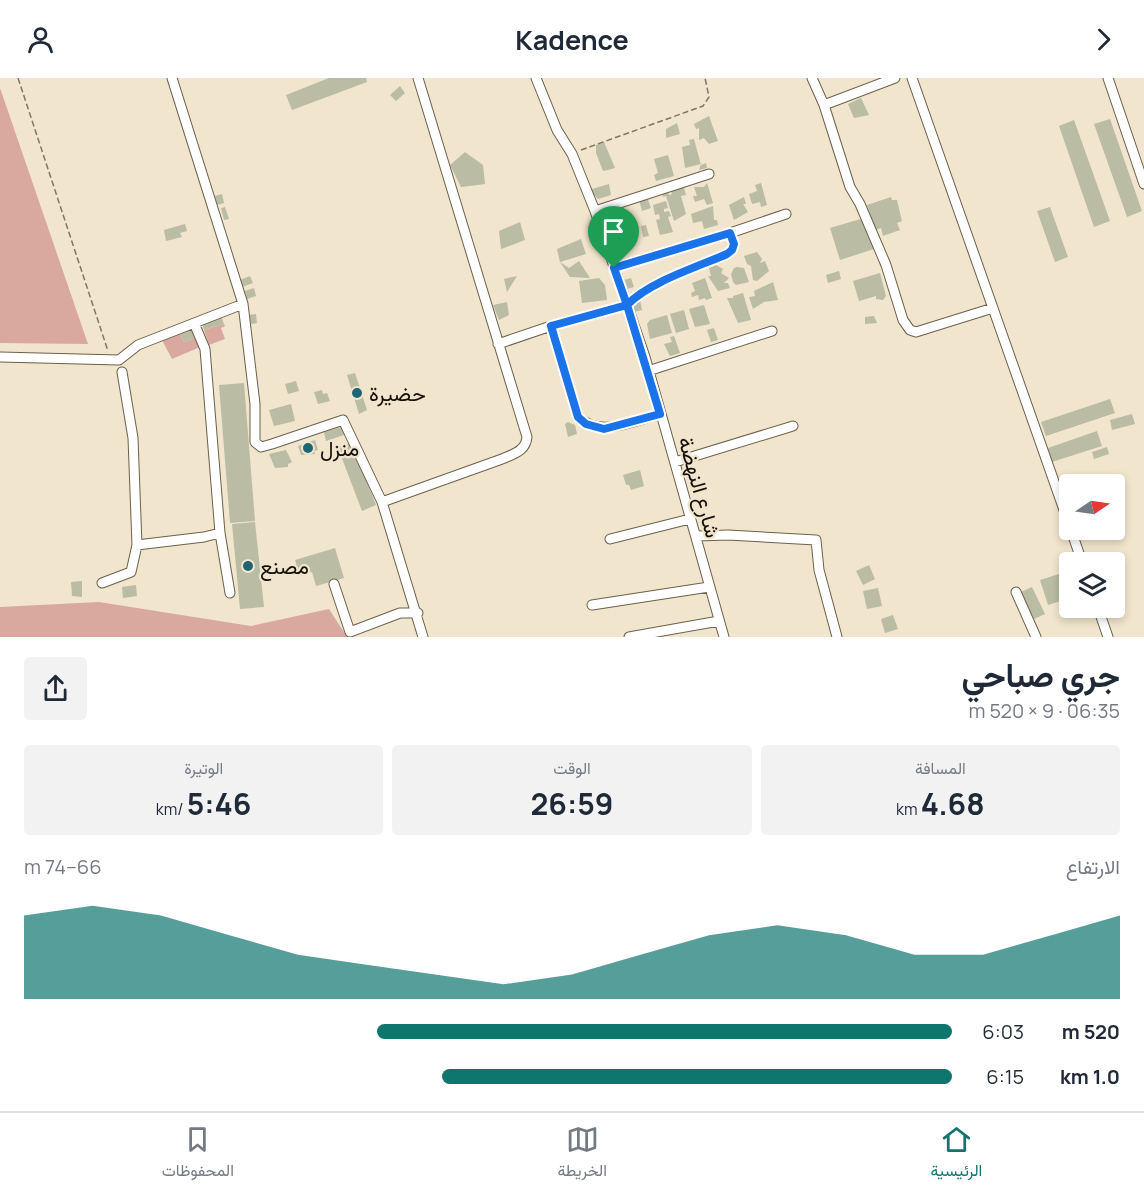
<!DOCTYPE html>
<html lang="ar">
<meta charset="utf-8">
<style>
:root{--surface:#fff;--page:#f2f2f3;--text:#1f2937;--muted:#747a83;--line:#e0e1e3;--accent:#0f766e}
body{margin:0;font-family:Manrope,Vazirmatn,sans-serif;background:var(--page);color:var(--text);direction:rtl;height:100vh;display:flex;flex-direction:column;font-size:22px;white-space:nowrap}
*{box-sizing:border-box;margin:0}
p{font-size:20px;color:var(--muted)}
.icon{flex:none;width:33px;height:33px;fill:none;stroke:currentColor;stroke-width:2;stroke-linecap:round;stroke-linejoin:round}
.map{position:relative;height:559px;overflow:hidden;direction:ltr}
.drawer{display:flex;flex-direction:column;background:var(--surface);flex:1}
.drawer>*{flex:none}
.needle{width:39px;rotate:77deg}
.fabs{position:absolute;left:1059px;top:396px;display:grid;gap:12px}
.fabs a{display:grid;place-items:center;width:66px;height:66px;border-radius:6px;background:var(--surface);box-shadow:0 3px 9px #0003;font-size:30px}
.pin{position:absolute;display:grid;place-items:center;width:51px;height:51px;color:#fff;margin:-62px -26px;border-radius:50% 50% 50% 0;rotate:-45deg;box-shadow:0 0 6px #0007}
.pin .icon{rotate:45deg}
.round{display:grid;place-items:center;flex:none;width:63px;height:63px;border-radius:6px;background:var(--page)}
.head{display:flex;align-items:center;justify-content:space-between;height:102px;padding:0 24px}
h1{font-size:33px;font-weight:700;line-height:45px}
.stats{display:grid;grid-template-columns:repeat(3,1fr);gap:9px;height:102px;padding:6px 24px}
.stats div{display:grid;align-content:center;border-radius:6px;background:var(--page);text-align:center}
.stats b{font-size:30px;font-weight:700}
.stats small{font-size:16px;font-weight:400}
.stats p{font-size:16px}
.chart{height:168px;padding:12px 24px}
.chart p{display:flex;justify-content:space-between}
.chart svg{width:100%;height:108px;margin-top:6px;fill:var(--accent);opacity:.7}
ul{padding:0 24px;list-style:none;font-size:20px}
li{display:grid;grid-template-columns:96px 72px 1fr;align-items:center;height:45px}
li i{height:15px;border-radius:8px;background:var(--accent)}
header{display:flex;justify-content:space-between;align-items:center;height:78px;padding:0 24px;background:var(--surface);font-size:27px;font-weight:700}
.dock{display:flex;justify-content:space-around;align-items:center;height:84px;border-top:2px solid var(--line);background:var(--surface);font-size:16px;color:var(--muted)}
.dock a{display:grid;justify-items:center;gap:3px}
.dock .active{color:var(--accent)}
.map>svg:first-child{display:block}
.green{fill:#d9a99f}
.building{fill:#babca3}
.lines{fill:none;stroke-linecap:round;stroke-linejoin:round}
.minor-casing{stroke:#6b614c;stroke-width:11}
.path{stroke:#7e7666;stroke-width:1.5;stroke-dasharray:6 3;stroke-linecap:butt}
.minor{stroke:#fff;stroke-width:9}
.route-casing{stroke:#fff;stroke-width:12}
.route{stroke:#1a73e8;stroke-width:8}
.poi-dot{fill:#1f6475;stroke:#f1e5cd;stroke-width:2}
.labels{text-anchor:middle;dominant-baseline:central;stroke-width:4.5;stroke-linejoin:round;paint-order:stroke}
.poi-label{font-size:21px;fill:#130f07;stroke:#f1e5cd;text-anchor:start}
.street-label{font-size:21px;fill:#130f07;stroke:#f1e5cd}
</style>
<header><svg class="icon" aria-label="forward" viewBox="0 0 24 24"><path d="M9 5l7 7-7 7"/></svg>Kadence<svg class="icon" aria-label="person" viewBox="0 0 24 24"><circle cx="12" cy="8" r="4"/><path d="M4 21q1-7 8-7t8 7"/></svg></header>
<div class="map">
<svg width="1144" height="559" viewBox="0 0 1144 559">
<rect width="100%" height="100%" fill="#f1e5cd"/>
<path class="green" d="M 0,10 L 88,266 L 0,265 Z
M 224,246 L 225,248 L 221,250 L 225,261 L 209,267 L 204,252 Z
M 179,254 L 184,264 L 198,259 L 200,269 L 172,281 L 162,262 Z
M 99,524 L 251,548 L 329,531 L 347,559 L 0,559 L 0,529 Z"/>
<path class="building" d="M 329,0 L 366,0 L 367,4 L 292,32 L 286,17 Z
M 400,8 L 405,15 L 396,23 L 390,17 Z
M 861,20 L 869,37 L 854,40 L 848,26 Z
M 709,38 L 718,63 L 709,66 L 704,60 L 699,62 L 699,50 L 696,51 L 694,46 Z
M 1110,41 L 1142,133 L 1127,139 L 1094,46 Z
M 1074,42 L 1110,143 L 1094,149 L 1059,48 Z
M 677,45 L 680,56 L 666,60 L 666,51 Z
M 694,61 L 701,87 L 706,85 L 707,90 L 699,92 L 701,86 L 685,90 L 682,69 L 690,67 L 689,62 Z
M 604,64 L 615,90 L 608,92 L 603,93 L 596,75 L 596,67 Z
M 465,74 L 483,87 L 485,106 L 461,109 L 450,87 Z
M 668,77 L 674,98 L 656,103 L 654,97 L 658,95 L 654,81 Z
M 707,105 L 713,125 L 707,127 L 704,121 L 695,124 L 693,118 L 697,118 L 694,109 L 704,109 Z
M 761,105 L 767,127 L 761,129 L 760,124 L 752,126 L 749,116 L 757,113 L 755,107 Z
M 609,106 L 611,117 L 598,121 L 593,116 L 592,111 Z
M 683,106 L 686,117 L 681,118 L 686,136 L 674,143 L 666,118 L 663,119 L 662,114 L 668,113 L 669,117 L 672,116 L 670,110 Z
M 222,116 L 224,125 L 217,127 L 215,118 Z
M 647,119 L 651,130 L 642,133 L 639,122 Z
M 744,119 L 746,126 L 743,126 L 748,134 L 734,142 L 729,127 Z
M 891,119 L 892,122 L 897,122 L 902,143 L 897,145 L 900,152 L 883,158 L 881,150 L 875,152 L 867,127 Z
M 666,123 L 668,130 L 664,131 L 664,134 L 669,133 L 671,138 L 668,139 L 673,154 L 660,157 L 656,142 L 660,141 L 659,136 L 655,137 L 653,127 Z
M 713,128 L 714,142 L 717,142 L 718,147 L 704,151 L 702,143 L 693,145 L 691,136 Z
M 225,129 L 229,141 L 224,142 L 221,130 Z
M 1050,129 L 1068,179 L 1055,184 L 1037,133 Z
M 864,140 L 874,171 L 840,182 L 830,150 Z
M 520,144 L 525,162 L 501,171 L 499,153 Z
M 185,146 L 187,153 L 180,155 L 182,159 L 166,163 L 164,152 Z
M 646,147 L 649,158 L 643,159 L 641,148 Z
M 615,156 L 617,166 L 612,168 L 608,157 Z
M 581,161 L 586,176 L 560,184 L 557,171 Z
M 757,174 L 762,181 L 760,185 L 765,183 L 769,193 L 757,203 L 753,202 L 751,188 L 747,186 L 744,178 Z
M 579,183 L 590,200 L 570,199 L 560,184 L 569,190 Z
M 716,187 L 723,191 L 721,195 L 729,200 L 724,205 L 728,205 L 730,210 L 718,213 L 708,198 L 711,198 L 709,190 Z
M 737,189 L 744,190 L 749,204 L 736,207 L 733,204 L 731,196 L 734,190 Z
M 839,193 L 841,201 L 828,205 L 826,197 Z
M 880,195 L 886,218 L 883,222 L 876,221 L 876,218 L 859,223 L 853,203 Z
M 250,198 L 253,205 L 242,209 L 240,202 Z
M 517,198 L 507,214 L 504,201 Z
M 599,200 L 605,207 L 607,222 L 582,225 L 579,203 Z
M 631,200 L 634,209 L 627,211 L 624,202 Z
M 705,200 L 712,220 L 706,222 L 705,220 L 699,222 L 698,217 L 692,219 L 691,215 L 695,213 L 692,205 Z
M 773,204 L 778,222 L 764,224 L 753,231 L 749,219 L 755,218 L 754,213 Z
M 254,210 L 256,218 L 247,221 L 245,213 Z
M 743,215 L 751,242 L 738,245 L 727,220 L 733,220 L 733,218 Z
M 640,222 L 642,232 L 634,234 L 632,229 L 635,223 Z
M 507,224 L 509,237 L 499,242 L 493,227 Z
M 704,227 L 710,246 L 695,249 L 689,231 Z
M 684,232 L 689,251 L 676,255 L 670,236 Z
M 256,236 L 257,245 L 251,246 L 249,237 Z
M 667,237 L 672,255 L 650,261 L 647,246 L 650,242 Z
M 221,238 L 224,246 L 204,252 L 202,245 Z
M 874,238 L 877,245 L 865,246 L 865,239 Z
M 193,248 L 198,259 L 184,264 L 179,254 Z
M 714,250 L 718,262 L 711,264 L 707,252 Z
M 674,258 L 680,275 L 670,278 L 664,266 L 672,264 L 670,259 Z
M 355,295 L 367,332 L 359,336 L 347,297 Z
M 296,303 L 299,313 L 288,316 L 285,306 Z
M 244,305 L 255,443 L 230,445 L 219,307 Z
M 322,312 L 323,316 L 327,315 L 330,323 L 318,326 L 314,314 Z
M 1110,321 L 1115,335 L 1046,358 L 1041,344 Z
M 291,326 L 295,343 L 274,348 L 269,332 Z
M 1132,336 L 1135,346 L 1112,352 L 1110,342 Z
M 568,344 L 575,347 L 577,356 L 568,359 L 565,346 Z
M 341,349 L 344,357 L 326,363 L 324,354 Z
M 1097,353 L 1102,368 L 1052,384 L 1048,370 Z
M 315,362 L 318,372 L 314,373 L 315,376 L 301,377 L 298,368 Z
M 351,365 L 376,427 L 362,433 L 338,370 Z
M 1107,369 L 1109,376 L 1094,381 L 1092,374 Z
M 286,372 L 292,384 L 288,386 L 288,389 L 275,390 L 269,376 Z
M 640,392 L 644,408 L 631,412 L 629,407 L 626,407 L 623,397 Z
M 255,444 L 264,529 L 240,531 L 232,446 Z
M 335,470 L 344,500 L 316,508 L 312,494 L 300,498 L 295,482 Z
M 869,487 L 875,501 L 863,507 L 856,493 Z
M 1059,496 L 1067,521 L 1048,527 L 1040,502 Z
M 82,503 L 82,519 L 72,518 L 71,504 Z
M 136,507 L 137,518 L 123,520 L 122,509 Z
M 1032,509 L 1045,536 L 1034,541 L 1021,514 Z
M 878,510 L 882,528 L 867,531 L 863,513 Z
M 893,537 L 898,551 L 885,555 L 881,541 Z"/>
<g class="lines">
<defs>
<path id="minor" d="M 172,0 L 243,226 L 255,326 L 255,364 L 261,369 L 272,366 L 343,342 L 382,424
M 418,0 L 527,359 C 526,373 513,376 502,381 L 382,424 L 423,559
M 536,0 L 557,52 L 572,76 L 595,133 L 645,279 L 724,559
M 812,0 L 824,27 L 850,109 L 860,126 L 886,187 L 903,242 L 910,252 L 916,254 L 993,230
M 912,0 L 1070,449
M 1108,0 L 1144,106
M 824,27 L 895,0
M 595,133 L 709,96
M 730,155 L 786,136
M 194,245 L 205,271 L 220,455 L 230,515
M 551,248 L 578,339 C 601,360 633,343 660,336
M 498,266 L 551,248 L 627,227 C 649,204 697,189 727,176 L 732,172 L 734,167 L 730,155 L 614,190
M 0,279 L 119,282 L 138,267 L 243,226
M 648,293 L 772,253
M 122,294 L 133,360 L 137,467 L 204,459 L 220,455
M 675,384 L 793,348
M 1071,452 L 1082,484
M 696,458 L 728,457 L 816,462 L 819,492 L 837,559
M 610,461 L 690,441
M 102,505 L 131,494 L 137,467
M 334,506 L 350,554 L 400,535 L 418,535
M 1016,514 L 1036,559
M 592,527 L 709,509
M 1098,530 L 1108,559
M 629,559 L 719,543"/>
</defs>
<use href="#minor" class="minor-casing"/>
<path class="path" d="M 18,0 L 108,273
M 581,72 L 703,28 L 709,19 L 705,0"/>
<use href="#minor" class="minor"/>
</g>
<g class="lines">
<defs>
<path id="route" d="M 614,190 L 627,227 L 551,248 L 578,339 L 586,346 L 604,351 L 660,336 L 627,227 C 649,204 697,189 727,176 L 732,172 L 734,166 L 730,155 L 614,190"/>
</defs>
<use href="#route" class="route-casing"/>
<use href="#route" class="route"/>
</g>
<g class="poi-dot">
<circle cx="357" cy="315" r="6"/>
<circle cx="308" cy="370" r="6"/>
<circle cx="248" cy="488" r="6"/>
</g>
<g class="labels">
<g class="poi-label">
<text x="369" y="315">حضيرة</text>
<text x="320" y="370">منزل</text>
<text x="260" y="488">مصنع</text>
</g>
<g class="street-label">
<text transform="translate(700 409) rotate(74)">شارع النهضة</text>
</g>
</g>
</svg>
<div class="fabs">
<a><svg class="needle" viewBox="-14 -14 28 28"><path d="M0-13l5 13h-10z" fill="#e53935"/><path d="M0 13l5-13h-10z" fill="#747a83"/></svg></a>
<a><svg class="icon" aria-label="layers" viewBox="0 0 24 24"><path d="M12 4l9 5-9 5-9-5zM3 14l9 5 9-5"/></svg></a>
</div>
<div class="pin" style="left:614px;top:190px;background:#1e9e55"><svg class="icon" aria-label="arrive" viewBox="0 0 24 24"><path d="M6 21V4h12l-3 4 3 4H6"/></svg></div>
</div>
<section class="drawer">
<div class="head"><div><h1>جري صباحي</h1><p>06:35 · 9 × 520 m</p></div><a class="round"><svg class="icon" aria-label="share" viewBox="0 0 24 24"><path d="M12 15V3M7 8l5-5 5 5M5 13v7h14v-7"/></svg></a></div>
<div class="stats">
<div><p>المسافة</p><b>4.68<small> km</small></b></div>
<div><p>الوقت</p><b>26:59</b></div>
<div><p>الوتيرة</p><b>5:46<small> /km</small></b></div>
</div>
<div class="chart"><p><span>الارتفاع</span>66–74 m</p>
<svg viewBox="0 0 160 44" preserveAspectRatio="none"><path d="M0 44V10L10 6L20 10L30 18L40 26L50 30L60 34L70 38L80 34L90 26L100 18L110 14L120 18L130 26L140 26L150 18L160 10V44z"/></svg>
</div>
<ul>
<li><b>520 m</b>6:03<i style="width:62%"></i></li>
<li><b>1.0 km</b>6:15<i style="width:55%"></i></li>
</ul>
</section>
<nav class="dock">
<a class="active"><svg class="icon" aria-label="home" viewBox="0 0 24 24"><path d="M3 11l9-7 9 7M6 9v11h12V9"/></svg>الرئيسية</a>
<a><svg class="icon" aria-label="map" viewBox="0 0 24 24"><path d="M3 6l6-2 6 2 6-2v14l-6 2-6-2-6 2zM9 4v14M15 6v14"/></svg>الخريطة</a>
<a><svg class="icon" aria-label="saved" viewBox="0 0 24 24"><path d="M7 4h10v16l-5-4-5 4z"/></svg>المحفوظات</a>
</nav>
